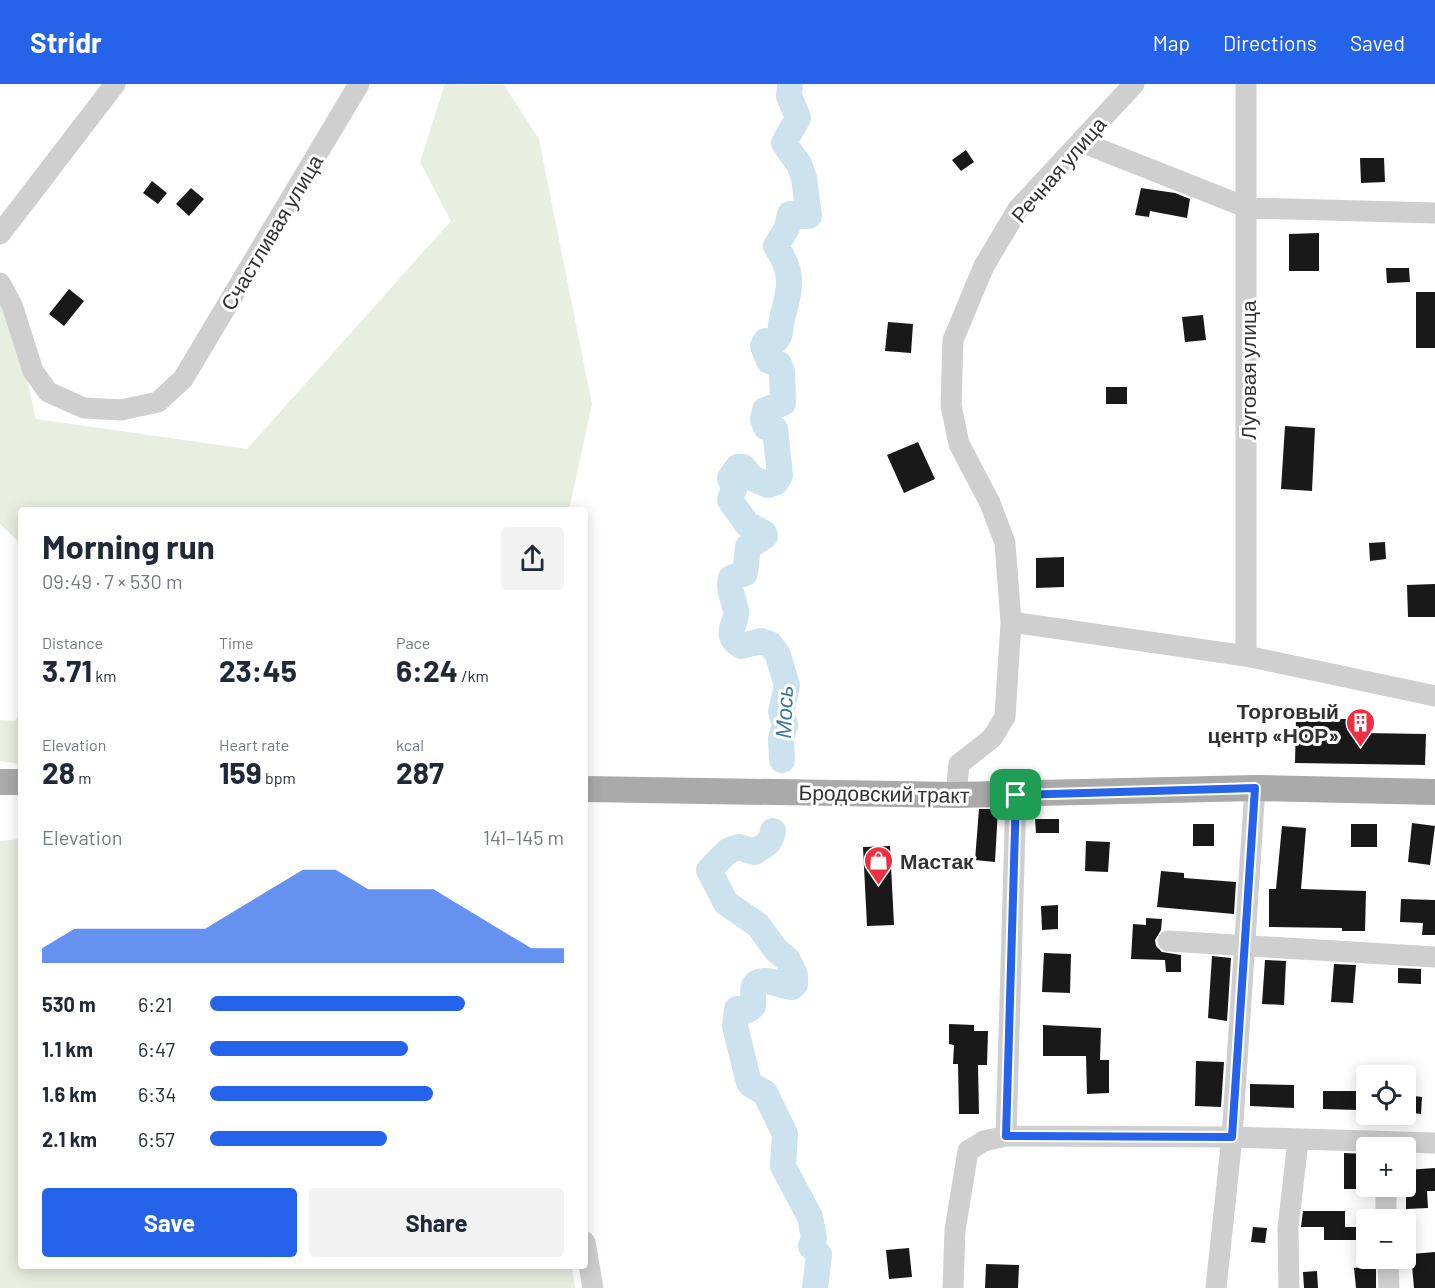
<!DOCTYPE html>
<meta charset="utf-8">
<style>
:root{--surface:#fff;--page:#f2f2f3;--text:#1f2937;--muted:#747a83;--accent:#2563eb}
body{margin:0;font-family:Barlow,sans-serif;background:var(--page);color:var(--text);height:100vh;display:flex;flex-direction:column;font-size:22px;white-space:nowrap}
*{box-sizing:border-box;margin:0}
p{font-size:20px;color:var(--muted)}
.icon{flex:none;width:33px;height:33px;fill:none;stroke:currentColor;stroke-width:2;stroke-linecap:round;stroke-linejoin:round}
.map{position:relative;flex:1;overflow:hidden}
.drawer{position:absolute;left:18px;top:423px;width:570px;height:762px;display:flex;flex-direction:column;background:var(--surface);border-radius:6px;box-shadow:0 3px 15px #0003}
.drawer>*{flex:none}
.fabs{position:absolute;left:1356px;top:981px;display:grid;gap:12px}
.fabs a{display:grid;place-items:center;width:60px;height:60px;border-radius:6px;background:var(--surface);box-shadow:0 3px 15px #0003;font-size:30px}
.pin{position:absolute;display:grid;place-items:center;width:51px;height:51px;color:#fff;margin:-26px;border-radius:12px;box-shadow:0 3px 9px #0006}
.round{display:grid;place-items:center;flex:none;width:63px;height:63px;border-radius:6px;background:var(--page)}
.overview{display:flex;align-items:center;justify-content:space-between;height:102px;padding:0 24px}
h1{font-size:33px;font-weight:700;line-height:45px}
.figures{display:grid;grid-template-columns:repeat(3,1fr);gap:9px;height:102px;padding:6px 24px}
.figures div{display:grid;align-content:center}
.figures b{font-size:30px;font-weight:700}
.figures small{font-size:16px;font-weight:400}
.figures p{font-size:16px}
.chart{height:168px;padding:12px 24px}
.chart p{display:flex;justify-content:space-between}
.chart svg{width:100%;height:108px;margin-top:6px;fill:var(--accent);opacity:.7}
.cta{display:flex;gap:12px;margin-top:auto;padding:12px 24px}
.cta a{flex:1;height:69px;border-radius:6px;background:var(--accent);color:#fff;font-size:24px;font-weight:700;line-height:69px;text-align:center}
.cta a+a{background:var(--page);color:var(--text)}
ul{padding:0 24px;list-style:none;font-size:20px}
li{display:grid;grid-template-columns:96px 72px 1fr;align-items:center;height:45px}
li i{height:15px;border-radius:8px;background:var(--accent)}
header{display:flex;align-items:center;gap:36px;box-sizing:border-box;height:84px;padding:0 30px;background:var(--accent);color:#fff}
header strong{font-size:28px}
nav{display:flex;gap:33px;margin-inline-start:auto;font-size:21px}
.map>svg:first-child{display:block}
.green{fill:#e8efe0}
.lines{fill:none;stroke-linecap:round;stroke-linejoin:round}
.river{stroke:#cce2ef;stroke-width:26}
.building{fill:#191919}
.minor{stroke:#cfcfcf;stroke-width:21}
.major{stroke:#aaa;stroke-width:26}
.route-casing{stroke:#fff;stroke-width:12}
.route{stroke:#2563eb;stroke-width:8}
.labels{text-anchor:middle;dominant-baseline:central;stroke-width:6;stroke-linejoin:round;paint-order:stroke}
.street-label{font-size:21px;fill:#323232;stroke:#fff}
.poi-label{font-size:21px;font-weight:bold;fill:#323232;stroke:#fff;text-anchor:end}
.water-label{font-size:22px;font-style:italic;fill:#3a7799;stroke:#fff}
</style>
<header>
<strong>Stridr</strong>
<nav><a>Map</a><a>Directions</a><a>Saved</a></nav>
</header>
<div class="map">
<svg width="1435" height="1204" viewBox="0 0 1435 1204">
<rect width="100%" height="100%" fill="#fff"/>
<path class="green" d="M 445,0 L 504,1 L 539,55 L 592,320 L 569,426 L 21,426 L 21,460 L 0,440 L 0,214 L 10,219 L 36,335 L 247,365 L 451,137 L 420,78 Z
M 21,626 L 21,680 L 0,677 L 0,636 L 15,637 Z
M 21,755 L 21,1182 L 572,1182 L 575,1204 L 0,1204 L 0,757 Z"/>
<g class="lines">
<path class="river" d="M 782,676 L 781,654 L 785,641 L 781,628 L 787,602 L 778,571 L 770,560 L 761,557 L 741,562 C 722,549 737,542 736,527 C 734,515 728,507 731,494 L 745,489 L 748,463 L 765,452 L 764,449 L 747,440 L 730,416 L 734,405 L 730,394 L 738,383 L 743,383 L 752,394 L 768,401 L 776,398 L 780,391 L 775,345 L 766,343 L 763,335 L 765,326 L 783,319 L 782,288 L 779,280 L 769,277 L 763,262 L 766,257 L 775,257 C 782,251 780,243 782,235 C 790,203 795,191 776,162 L 787,144 L 790,130 L 809,132 L 804,94 L 799,80 L 784,59 L 798,34 L 789,12 L 790,0
M 773,747 C 771,760 764,761 755,768 L 739,763 L 728,767 L 709,786 L 726,819 L 758,841 L 776,866 L 788,876 L 795,891 L 795,900 L 792,903 C 782,903 761,890 754,902 C 752,907 754,916 753,922 L 748,926 L 737,925 L 735,942 L 748,995 L 750,1000 L 765,1009 L 785,1050 L 783,1082 L 810,1133 L 814,1154 L 811,1162 L 819,1171 L 815,1204"/>
</g>
<path class="building" d="M 966,66 L 974,78 L 961,87 L 952,76 Z
M 1360,74 L 1384,74 L 1385,98 L 1361,99 Z
M 152,97 L 167,109 L 158,120 L 143,109 Z
M 191,104 L 204,115 L 189,132 L 176,120 Z
M 1141,104 L 1175,109 L 1190,115 L 1187,134 L 1150,127 L 1149,133 L 1135,131 Z
M 1319,149 L 1319,187 L 1289,187 L 1289,150 Z
M 1386,184 L 1409,184 L 1410,198 L 1387,199 Z
M 69,205 L 84,217 L 64,242 L 49,230 Z
M 1416,208 L 1435,208 L 1435,264 L 1416,264 Z
M 1203,231 L 1206,256 L 1185,258 L 1182,233 Z
M 888,238 L 913,240 L 911,269 L 885,267 Z
M 1106,303 L 1127,303 L 1127,320 L 1106,320 Z
M 1285,342 L 1315,344 L 1312,407 L 1281,405 Z
M 918,358 L 935,395 L 904,409 L 887,371 Z
M 1385,458 L 1386,475 L 1370,477 L 1369,459 Z
M 1064,473 L 1064,503 L 1036,504 L 1036,474 Z
M 1435,500 L 1435,533 L 1408,533 L 1407,501 Z
M 1296,634 L 1347,635 L 1347,643 L 1365,643 L 1364,649 L 1426,650 L 1425,681 L 1295,679 Z
M 979,725 L 998,725 L 995,778 L 975,776 Z
M 1035,735 L 1059,735 L 1059,749 L 1036,749 Z
M 1412,739 L 1435,742 L 1430,781 L 1408,778 Z
M 1193,740 L 1214,740 L 1214,762 L 1193,762 Z
M 1351,740 L 1377,740 L 1377,763 L 1351,763 Z
M 1282,742 L 1306,744 L 1301,805 L 1366,807 L 1365,847 L 1342,847 L 1342,844 L 1269,843 L 1269,805 L 1276,805 Z
M 1086,757 L 1110,758 L 1108,788 L 1085,787 Z
M 890,762 L 894,841 L 867,842 L 863,763 Z
M 1161,787 L 1184,789 L 1184,794 L 1236,798 L 1234,830 L 1157,823 Z
M 1401,815 L 1435,816 L 1435,851 L 1422,851 L 1423,839 L 1400,838 Z
M 1058,821 L 1058,845 L 1042,846 L 1041,822 Z
M 1146,834 L 1162,835 L 1161,846 L 1155,856 L 1156,862 L 1162,868 L 1181,871 L 1181,888 L 1166,888 L 1165,876 L 1131,875 L 1133,840 L 1146,841 Z
M 1044,869 L 1071,870 L 1070,909 L 1042,908 Z
M 1212,872 L 1231,874 L 1227,937 L 1208,934 Z
M 1265,876 L 1286,877 L 1284,921 L 1262,920 Z
M 1334,880 L 1356,881 L 1353,919 L 1331,918 Z
M 1398,884 L 1421,885 L 1421,900 L 1398,899 Z
M 949,940 L 974,941 L 974,947 L 988,947 L 987,981 L 978,981 L 979,1030 L 959,1030 L 958,980 L 953,980 L 954,961 L 949,960 Z
M 1043,941 L 1101,944 L 1100,976 L 1109,976 L 1109,1009 L 1087,1010 L 1086,972 L 1043,972 Z
M 1196,977 L 1224,978 L 1221,1023 L 1195,1022 Z
M 1250,1000 L 1294,1001 L 1294,1024 L 1250,1022 Z
M 1323,1007 L 1359,1007 L 1359,1026 L 1323,1025 Z
M 1406,1011 L 1422,1013 L 1421,1030 L 1406,1028 Z
M 1344,1069 L 1366,1070 L 1366,1105 L 1344,1105 Z
M 1435,1084 L 1435,1107 L 1427,1107 L 1428,1124 L 1406,1125 L 1406,1086 Z
M 1303,1127 L 1345,1127 L 1345,1143 L 1366,1143 L 1366,1156 L 1324,1156 L 1324,1143 L 1301,1143 Z
M 1253,1143 L 1267,1144 L 1265,1159 L 1251,1158 Z
M 909,1164 L 912,1193 L 889,1195 L 886,1166 Z
M 1435,1168 L 1435,1204 L 1414,1204 L 1411,1170 Z
M 986,1180 L 1019,1181 L 1018,1204 L 985,1204 Z
M 1376,1182 L 1376,1204 L 1356,1204 L 1354,1184 Z
M 1317,1187 L 1318,1204 L 1304,1204 L 1303,1188 Z"/>
<g class="lines">
<path class="minor" d="M 1081,58 L 1248,124 L 1435,129
M 0,150 L 115,0
M 0,199 L 12,221 L 33,287 L 48,308 L 84,324 L 121,326 L 158,318 L 183,295 L 359,0
M 1011,538 L 1246,572 L 1435,612
M 1246,572 L 1246,0
M 956,711 L 959,680 L 992,654 L 1005,633 L 1011,538 L 1005,459 L 990,419 L 959,360 L 951,321 L 953,256 L 984,182 L 1018,125 L 1134,0
M 1168,857 L 1435,873
M 1006,1052 L 1016,711
M 1386,1136 L 1386,1102
M 585,1158 L 593,1204
M 1388,1174 L 1389,1204
M 953,1204 L 955,1146 L 968,1067 L 984,1057 L 1006,1052 L 1232,1053 L 1435,1059
M 1216,1204 L 1232,1053 L 1255,704
M 1289,1204 L 1288,1144 L 1298,1057"/>
<path class="major" d="M 0,698 L 21,698
M 585,705 L 956,711 L 1255,704 L 1435,708"/>
</g>
<g class="lines">
<defs>
<path id="route" d="M 1255,704 L 1232,1053 L 1006,1052 L 1016,711 Z"/>
</defs>
<use href="#route" class="route-casing"/>
<use href="#route" class="route"/>
</g>
<defs>
<symbol id="building-pin" viewBox="-11 -11 22 30"><path d="M0 17L-7.5 6A9.5 9.5 0 1 1 7.5 6Z" fill="#ee2e41" stroke="#fff"/><path d="M-4-6H4V6H1V3H-1V6H-4ZM-2.5-4.3h1.7v1.8h-1.7ZM.8-4.3h1.7v1.8H.8ZM-2.5-1h1.7V.8h-1.7ZM.8-1h1.7V.8H.8Z" fill="#fff"/></symbol>
<symbol id="shop-pin" viewBox="-11 -11 22 30"><path d="M0 17L-7.5 6A9.5 9.5 0 1 1 7.5 6Z" fill="#ee2e41" stroke="#fff"/><path d="M-5-2.5h2.3a2.7 3.5 0 0 1 5.4 0H5L5.5 6h-11ZM-1.5-2.5h3a1.5 2.3 0 0 0-3 0Z" fill="#fff"/></symbol>
</defs>
<g fill-rule="evenodd">
<use href="#building-pin" x="1344" y="622" width="33" height="45"/>
<use href="#shop-pin" x="862" y="760" width="33" height="45"/>
</g>
<g class="labels">
<g class="street-label">
<text transform="translate(1058 85) rotate(-49)">Речная улица</text>
<text transform="translate(271 148) rotate(-59)">Счастливая улица</text>
<text transform="translate(1247 286) rotate(-90)">Луговая улица</text>
<text transform="translate(884 709) rotate(1)">Бродовский тракт</text>
</g>
<g class="poi-label">
<text x="1339" y="626">Торговый<tspan x="1339" dy="24">центр «НОР»</tspan></text>
<text x="900" y="776" text-anchor="start">Мастак</text>
</g>
<g class="water-label">
<text transform="translate(783 628) rotate(-88)">Мось</text>
</g>
</g>
</svg>
<div class="fabs">
<a><svg class="icon" aria-label="locate" viewBox="0 0 24 24"><circle cx="12" cy="12" r="6"/><path d="M12 2v4M12 18v4M2 12h4M18 12h4"/></svg></a>
<a>+</a>
<a>−</a>
</div>
<div class="pin" style="left:1016px;top:711px;background:#1e9e55"><svg class="icon" aria-label="arrive" viewBox="0 0 24 24"><path d="M6 21V4h12l-3 4 3 4H6"/></svg></div>
<section class="drawer">
<div class="overview"><div><h1>Morning run</h1><p>09:49 · 7 × 530 m</p></div><a class="round"><svg class="icon" aria-label="share" viewBox="0 0 24 24"><path d="M12 15V3M7 8l5-5 5 5M5 13v7h14v-7"/></svg></a></div>
<div class="figures">
<div><p>Distance</p><b>3.71<small> km</small></b></div>
<div><p>Time</p><b>23:45</b></div>
<div><p>Pace</p><b>6:24<small> /km</small></b></div>
</div>
<div class="figures">
<div><p>Elevation</p><b>28<small> m</small></b></div>
<div><p>Heart rate</p><b>159<small> bpm</small></b></div>
<div><p>kcal</p><b>287</b></div>
</div>
<div class="chart"><p><span>Elevation</span>141–145 m</p>
<svg viewBox="0 0 160 44" preserveAspectRatio="none"><path d="M0 44V38L10 30L20 30L30 30L40 30L50 30L60 22L70 14L80 6L90 6L100 14L110 14L120 14L130 22L140 30L150 38L160 38V44z"/></svg>
</div>
<ul>
<li><b>530 m</b>6:21<i style="width:72%"></i></li>
<li><b>1.1 km</b>6:47<i style="width:56%"></i></li>
<li><b>1.6 km</b>6:34<i style="width:63%"></i></li>
<li><b>2.1 km</b>6:57<i style="width:50%"></i></li>
</ul>
<div class="cta"><a>Save</a><a>Share</a></div>
</section>
</div>
